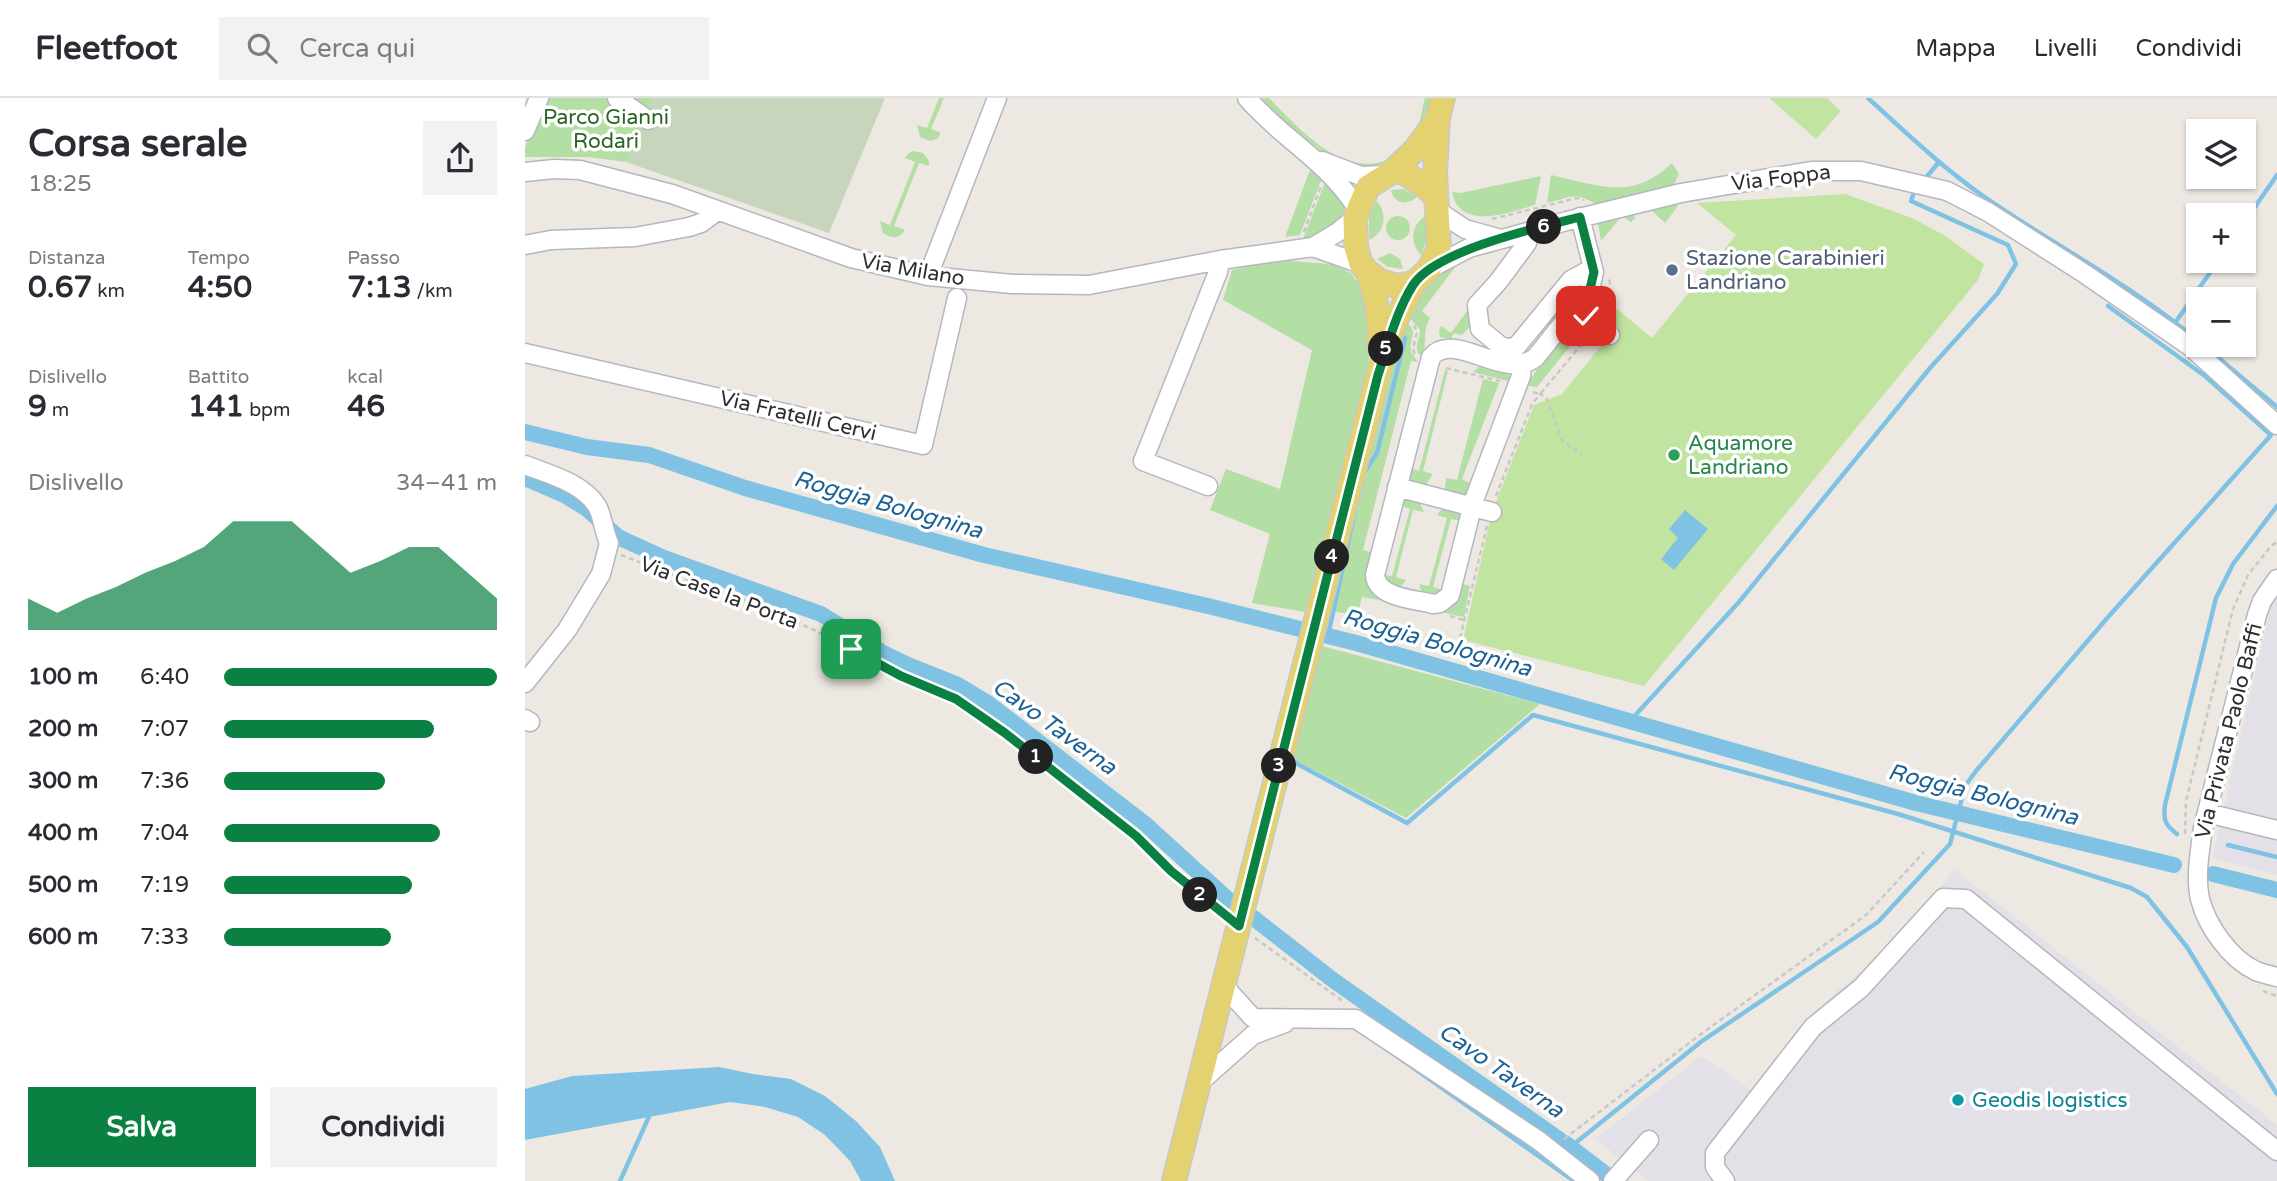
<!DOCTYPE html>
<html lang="it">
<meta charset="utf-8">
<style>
:root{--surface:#fff;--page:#f2f2f3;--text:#2b2b33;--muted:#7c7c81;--line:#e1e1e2;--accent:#0b8043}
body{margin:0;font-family:"Varela Round",sans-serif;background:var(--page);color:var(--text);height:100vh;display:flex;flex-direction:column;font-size:26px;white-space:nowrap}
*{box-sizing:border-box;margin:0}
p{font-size:23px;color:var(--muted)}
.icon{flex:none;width:38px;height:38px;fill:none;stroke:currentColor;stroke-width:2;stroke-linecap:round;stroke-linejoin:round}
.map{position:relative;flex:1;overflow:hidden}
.panel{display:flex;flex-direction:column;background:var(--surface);width:525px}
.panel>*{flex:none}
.fabs{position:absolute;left:1661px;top:21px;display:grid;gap:14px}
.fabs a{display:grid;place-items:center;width:70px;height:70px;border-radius:0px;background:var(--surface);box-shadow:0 2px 5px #0004;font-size:35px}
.pin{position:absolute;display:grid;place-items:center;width:60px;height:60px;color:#fff;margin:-30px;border-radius:14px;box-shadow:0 4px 10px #0006}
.km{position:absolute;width:35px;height:35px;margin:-18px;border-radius:50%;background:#222;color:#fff;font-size:19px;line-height:35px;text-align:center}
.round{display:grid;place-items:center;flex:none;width:74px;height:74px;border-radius:0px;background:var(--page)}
.head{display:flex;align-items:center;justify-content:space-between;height:119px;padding:0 28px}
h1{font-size:38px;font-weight:800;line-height:52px}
.figures{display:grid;grid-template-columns:repeat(3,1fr);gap:10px;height:119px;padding:7px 28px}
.figures div{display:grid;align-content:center}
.figures b{font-size:30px;font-weight:800}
.figures small{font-size:19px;font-weight:400}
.figures p{font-size:19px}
.chart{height:196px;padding:14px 28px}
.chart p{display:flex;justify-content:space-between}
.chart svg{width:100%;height:126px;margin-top:7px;fill:var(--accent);opacity:.7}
.cta{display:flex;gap:14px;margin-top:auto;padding:14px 28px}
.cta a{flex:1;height:80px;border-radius:0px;background:var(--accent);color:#fff;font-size:28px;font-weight:800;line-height:80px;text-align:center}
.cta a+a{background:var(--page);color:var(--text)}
ul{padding:0 28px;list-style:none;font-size:23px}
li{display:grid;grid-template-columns:112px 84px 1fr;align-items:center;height:52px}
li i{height:18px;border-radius:9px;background:var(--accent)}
header{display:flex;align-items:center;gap:42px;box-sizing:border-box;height:98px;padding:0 35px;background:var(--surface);border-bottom:2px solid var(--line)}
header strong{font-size:33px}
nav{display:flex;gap:38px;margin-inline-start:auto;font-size:24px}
.search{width:490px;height:63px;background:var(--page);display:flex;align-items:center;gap:18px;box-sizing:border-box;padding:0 24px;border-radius:0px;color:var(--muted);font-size:26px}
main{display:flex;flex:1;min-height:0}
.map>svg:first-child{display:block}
.industrial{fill:#e3e1e7}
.green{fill:#b3dea4}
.cemetery{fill:#c6d5bb}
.pitch{fill:#c2e4a1}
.water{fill:#80c2e4}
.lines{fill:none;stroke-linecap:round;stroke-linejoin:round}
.stream{stroke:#80c2e4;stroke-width:4.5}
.canal{stroke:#80c2e4;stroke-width:16}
.minor-casing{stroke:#b5b6bf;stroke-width:21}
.major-casing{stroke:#c8c8c8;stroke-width:26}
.path{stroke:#c8c8c8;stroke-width:2.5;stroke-dasharray:5 3.5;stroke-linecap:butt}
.minor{stroke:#fff;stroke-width:18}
.major{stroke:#e4d270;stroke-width:23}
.route-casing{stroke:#fff;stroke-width:14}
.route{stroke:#0b8043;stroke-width:9}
.service-dot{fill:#5c6f8a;stroke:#fff;stroke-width:2.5}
.leisure-dot{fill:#2e9e5b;stroke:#fff;stroke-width:2.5}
.culture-dot{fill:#0f9aa8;stroke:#fff;stroke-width:2.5}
.labels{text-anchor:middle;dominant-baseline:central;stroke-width:7;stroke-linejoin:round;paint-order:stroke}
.park-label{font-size:21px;fill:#2b6523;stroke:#fff}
.street-label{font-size:21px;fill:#2d2d2d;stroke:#fff}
.service-label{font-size:21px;fill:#4e5e75;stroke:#fff;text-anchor:start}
.leisure-label{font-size:21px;fill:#27864d;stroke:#fff;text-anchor:start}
.culture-label{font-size:21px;fill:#0d838f;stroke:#fff;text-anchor:start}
.water-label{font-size:23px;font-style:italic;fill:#1b6194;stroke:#fff}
</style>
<header>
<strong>Fleetfoot</strong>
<div class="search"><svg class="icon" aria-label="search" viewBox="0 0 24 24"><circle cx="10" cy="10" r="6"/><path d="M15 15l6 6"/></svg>Cerca qui</div>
<nav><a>Mappa</a><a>Livelli</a><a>Condividi</a></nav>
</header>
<main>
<section class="panel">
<div class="head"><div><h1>Corsa serale</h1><p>18:25</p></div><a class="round"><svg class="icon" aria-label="share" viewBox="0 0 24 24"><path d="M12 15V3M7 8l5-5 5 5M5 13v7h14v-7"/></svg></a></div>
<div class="figures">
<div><p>Distanza</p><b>0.67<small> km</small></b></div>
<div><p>Tempo</p><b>4:50</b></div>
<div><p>Passo</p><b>7:13<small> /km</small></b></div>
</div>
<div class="figures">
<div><p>Dislivello</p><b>9<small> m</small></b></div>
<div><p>Battito</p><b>141<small> bpm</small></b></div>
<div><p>kcal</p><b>46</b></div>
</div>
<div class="chart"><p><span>Dislivello</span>34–41 m</p>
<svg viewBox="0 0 160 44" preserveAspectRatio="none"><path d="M0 44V33L10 38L20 33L30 29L40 24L50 20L60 15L70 6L80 6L90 6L100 15L110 24L120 20L130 15L140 15L150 24L160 33V44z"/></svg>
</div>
<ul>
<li><b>100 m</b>6:40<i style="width:100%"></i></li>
<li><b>200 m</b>7:07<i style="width:77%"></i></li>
<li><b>300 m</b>7:36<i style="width:59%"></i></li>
<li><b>400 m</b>7:04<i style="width:79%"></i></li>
<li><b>500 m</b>7:19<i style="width:69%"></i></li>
<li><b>600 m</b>7:33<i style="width:61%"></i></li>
</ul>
<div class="cta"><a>Salva</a><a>Condividi</a></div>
</section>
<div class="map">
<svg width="1752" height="1083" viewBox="0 0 1752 1083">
<rect width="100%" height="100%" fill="#ede9e2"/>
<path class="industrial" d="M 1752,496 L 1752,777 L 1687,760 L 1748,499 Z
M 1429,771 L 1752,1027 L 1752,1083 L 1124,1083 L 1070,1041 L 1176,958 L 1226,992 L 1284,918 L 1385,830 Z"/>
<path class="green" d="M 18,0 L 128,0 L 101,64 L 63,59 L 0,59 L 0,50 Z
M 414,0 L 419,0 L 406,31 L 416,35 L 412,41 L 405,43 L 395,39 L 392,27 L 402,30 Z
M 736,0 L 744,0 C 774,30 816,80 862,62 C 875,56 886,45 892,32 C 896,22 897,10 900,0 L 907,0 L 901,25 L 870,63 L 843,74 L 808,62 L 765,29 Z
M 389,53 L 398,55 L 404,63 L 404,68 L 394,65 L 369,128 L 380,132 C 374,142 366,140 358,135 L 355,123 L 365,127 L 390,64 L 380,60 L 385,54 Z
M 1147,65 L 1154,76 L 1149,86 L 1143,88 L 1070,106 C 1051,93 1043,100 1022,105 L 1026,77 C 1074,87 1106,104 1147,65 Z
M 785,72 L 797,80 L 775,137 L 760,139 Z
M 1016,78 L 1010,107 C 985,114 935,134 927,94 L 935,95 Z
M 802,79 L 822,105 L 821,117 L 796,137 L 778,141 Z
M 879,91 L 892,99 C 882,108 869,106 866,92 Z
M 852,103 C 863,116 860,135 844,142 L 844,118 Z
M 1149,105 L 1153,108 L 1140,125 L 1127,113 L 1128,109 Z
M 1108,115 L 1110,120 L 1106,124 L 1097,118 L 1076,143 L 1073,126 L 1079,121 Z
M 901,118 L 904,137 L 896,157 C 884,145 886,126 901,118 Z
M861 130a12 12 0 1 1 24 0a12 12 0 1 1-24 0Z
M 865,155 L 875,161 L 878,171 L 863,169 L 852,161 Z
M 751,162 L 806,166 L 826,175 L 838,192 L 848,236 L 843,265 L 780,514 L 727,505 L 745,436 L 685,412 L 701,371 L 755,391 L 787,252 L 698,202 L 707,172 Z
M 927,165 L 931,168 L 897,213 L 905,220 C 897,232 902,246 898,259 C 886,252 895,243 895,232 L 883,218 L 896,194 Z
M 947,206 L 949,224 L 937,237 L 929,235 L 926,241 L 915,239 L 914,232 L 916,228 L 926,235 Z
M 878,221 C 896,236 884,236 886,254 L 893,264 L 886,263 L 838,452 L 849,455 C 843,477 836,489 860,501 L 860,503 L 837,499 L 832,518 L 799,511 L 860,300 L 860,271 Z
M 1054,224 L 1064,232 L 1058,239 L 1055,236 L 1012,289 L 1001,288 L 1017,264 L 1048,225 Z
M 957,267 L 980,274 L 986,279 L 986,284 L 948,274 Z
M 920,272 L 923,273 L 898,373 L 908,376 L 900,388 L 886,385 L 883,381 L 884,370 L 894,373 Z
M 958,281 L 974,285 L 937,381 L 947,386 L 943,395 L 934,398 L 923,394 L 920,390 L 921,380 L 932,382 Z
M 885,401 L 894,403 L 899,414 L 888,412 L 871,479 L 881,482 C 873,496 864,486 856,477 L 867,478 L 885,411 L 874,407 Z
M 922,410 L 934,415 L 937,423 L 926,421 L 908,489 L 919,492 L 914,498 C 905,497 894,498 895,486 L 904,488 L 922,420 L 912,417 L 917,411 Z
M 934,485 L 945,488 L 939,519 L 915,514 Z
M 797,548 L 1015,606 L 881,720 L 768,661 Z"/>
<path class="cemetery" d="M 128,0 L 360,0 L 304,135 L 101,64 Z"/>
<path class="pitch" d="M 1244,0 L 1302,0 L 1316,13 L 1291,41 Z
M 1320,96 L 1387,120 L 1419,137 L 1459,166 L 1453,182 L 1119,588 L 938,542 L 967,414 L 1009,307 L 1037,296 L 1092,228 L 1086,224 L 1089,219 L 1076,209 L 1072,213 L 1070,211 L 1079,200 L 1127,240 L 1211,137 L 1172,105 Z"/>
<path class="water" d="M 1160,412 L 1183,431 L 1149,472 L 1136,461 L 1153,440 L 1144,431 Z
M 194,969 L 228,976 L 266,981 L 300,998 L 331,1023 L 355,1049 L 370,1083 L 336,1083 L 325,1063 L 300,1037 L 273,1019 L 240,1009 L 205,1004 L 0,1042 L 0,991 L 47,978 Z"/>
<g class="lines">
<path class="stream" d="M 1343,0 C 1381,35 1418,70 1461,100 C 1531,148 1608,188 1673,243
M 1399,82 L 1414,64
M 1718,126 L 1752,77
M 1650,225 L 1693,163
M 1678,247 L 1752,309
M 838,376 L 852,355 L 880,240
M 803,538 L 830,412
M 1104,624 L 1214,504 L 1405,270 L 1472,196 L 1491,166 L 1483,147 L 1386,103 L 1388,97
M 767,663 L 882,725 L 1008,617 L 1373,716 L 1606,790 L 1622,799 L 1662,849 L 1752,996
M 1652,736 C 1640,727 1638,722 1640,707 L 1691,500 L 1708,466 L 1752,408
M 1703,747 L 1752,759
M 866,954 L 1049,1083
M 1038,1055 L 1177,943 L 1353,824 L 1425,746 L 1440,688 L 1451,673 L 1584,518 L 1746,337 L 1680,278 L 1583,208
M 95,1083 L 126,1014"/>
<path class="canal" d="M 0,334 L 62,349 L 124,357 L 220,390 L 459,457 L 683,508 L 831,545 L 1391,705 L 1649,767
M 0,380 L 39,397 L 62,411 L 93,439 L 139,460 L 296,516 L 358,555 L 383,567 L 433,587 L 463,605 L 619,725 L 708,806
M 1688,776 L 1752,792
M 722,815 L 808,882 L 1035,1042
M 1040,1045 L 1090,1083"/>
<defs>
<path id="minor" d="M 92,0 L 123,22
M 722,0 C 756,40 805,65 833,112
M 0,33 L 14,0
M 797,63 L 836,78 L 860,77
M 0,74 L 29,71 L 55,72 L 147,96 L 326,160 L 403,178 L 487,186 L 564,187 L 695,162 L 788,149 L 813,134 L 830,120
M 913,113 L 940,131 L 976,141
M 1002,145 L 973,184 L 952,207 L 955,231 L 978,250 L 991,249 L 1046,182 L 1068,170
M 0,147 L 26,142 L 110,139 L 164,129 L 176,125 L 192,113
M 788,149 L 836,166
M 904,171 L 944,150 L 1042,123 L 1156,95 L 1286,73 L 1336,73 L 1422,93 L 1463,114 L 1560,176 L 1666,249 L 1752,327
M 403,178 L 472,0
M 1050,210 L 1085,237
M 0,255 L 398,347 L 432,200
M 997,267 L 996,278 L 949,402 L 925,497 L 915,505 L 908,506 C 889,501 852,500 850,477 L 906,259 C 930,231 980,285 1011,259 L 1065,191 L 1069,174 L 1055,119
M 0,367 C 23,376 58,385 72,408 C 78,418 78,432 84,445 L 76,476 L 42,532 L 0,585
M 683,388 L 618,363 L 693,174 L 695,162
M 872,389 L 967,414
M 1752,481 L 1737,503 L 1732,517 L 1678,730 C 1675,753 1670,779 1675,801 C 1682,828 1705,861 1731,873 C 1738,876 1745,877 1752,879
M 0,621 L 5,624
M 1682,715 L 1752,732
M 699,888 L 728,920 L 831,921 L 1013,1042 L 1065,1083
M 674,985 L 728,937 L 760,925
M 1088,1083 L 1124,1042
M 1200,1083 L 1190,1069 L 1190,1055 L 1288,929 L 1336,890 L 1418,800 L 1441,801 L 1752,1053"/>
<path id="major" d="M 867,74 L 891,51 L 913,20
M 910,98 L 901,89 L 878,74 L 867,74 L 843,89 L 830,120 L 831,149 L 836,166 L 842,173 L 855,183 L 871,188 L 889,185 L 904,171 L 914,150 L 910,75 L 913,20 L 918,0
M 842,173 C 852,201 855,219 854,249
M 649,1083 L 853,277 L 867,231 L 889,185"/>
</defs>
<use href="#minor" class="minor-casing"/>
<use href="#major" class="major-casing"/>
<path class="path" d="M 967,121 L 1052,100 L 1059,102
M 779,134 L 796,88
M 1081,194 L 1085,186 L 1084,181
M 889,227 L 892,234 L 888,251 L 890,257
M 921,270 L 979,284
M 1008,294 L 1015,296 L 1062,240
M 971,398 L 1007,306 L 1015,296 L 1021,299 L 1037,342 L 1057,357
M 96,457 L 170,486 L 231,506 L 289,532 L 376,578 L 431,601 L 480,635 L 611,738 L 646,773 L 697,815
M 925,518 L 939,522
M 935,540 L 962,428
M 1660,736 L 1661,703 L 1708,511 L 1723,477 L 1746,448 L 1752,444
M 730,840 L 819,904
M 1738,893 L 1752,898
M 1039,1041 L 1172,939 L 1341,817 L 1399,754"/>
<use href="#minor" class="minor"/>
<use href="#major" class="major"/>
</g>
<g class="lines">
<defs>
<path id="route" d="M 326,551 L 376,578 L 431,601 L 480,635 L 611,738 L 646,773 L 714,828 L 853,277 C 863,247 871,214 888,187 C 911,152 1015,129 1055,119 L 1069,174 L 1065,191 L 1050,210 L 1061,218"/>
</defs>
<use href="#route" class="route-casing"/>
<use href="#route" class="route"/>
</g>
<circle class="service-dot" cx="1147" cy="172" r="7"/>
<circle class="leisure-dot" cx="1149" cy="357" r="7"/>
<circle class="culture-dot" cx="1433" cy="1002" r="7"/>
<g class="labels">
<g class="park-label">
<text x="81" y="19">Parco Gianni<tspan x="81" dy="24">Rodari</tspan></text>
</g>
<g class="street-label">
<text transform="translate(1256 80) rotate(-7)">Via Foppa</text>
<text transform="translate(388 172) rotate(10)">Via Milano</text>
<text transform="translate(273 318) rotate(13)">Via Fratelli Cervi</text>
<text transform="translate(194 495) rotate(21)">Via Case la Porta</text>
<text transform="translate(1704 633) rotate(-76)">Via Privata Paolo Baffi</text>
</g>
<g class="service-label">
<text x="1161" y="160">Stazione Carabinieri<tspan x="1161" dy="24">Landriano</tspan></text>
</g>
<g class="leisure-label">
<text x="1163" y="345">Aquamore<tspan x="1163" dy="24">Landriano</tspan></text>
</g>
<g class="culture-label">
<text x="1447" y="1002">Geodis logistics</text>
</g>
<g class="water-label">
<text transform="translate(363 407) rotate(16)">Roggia Bolognina</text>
<text transform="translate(912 545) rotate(16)">Roggia Bolognina</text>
<text transform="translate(529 629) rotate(36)">Cavo Taverna</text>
<text transform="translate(1458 697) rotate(14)">Roggia Bolognina</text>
<text transform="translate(976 973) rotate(35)">Cavo Taverna</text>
</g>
</g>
</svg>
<div class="fabs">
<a><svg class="icon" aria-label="layers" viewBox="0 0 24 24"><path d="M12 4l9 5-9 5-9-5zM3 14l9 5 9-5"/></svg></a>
<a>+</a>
<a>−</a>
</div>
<div class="pin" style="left:326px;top:551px;background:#1e9e55"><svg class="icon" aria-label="arrive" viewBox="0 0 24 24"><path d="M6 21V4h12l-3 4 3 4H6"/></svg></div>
<div class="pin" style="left:1061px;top:218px;background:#d93025"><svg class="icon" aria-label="check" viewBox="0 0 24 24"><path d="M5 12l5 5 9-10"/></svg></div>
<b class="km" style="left:511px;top:659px">1</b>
<b class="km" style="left:675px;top:797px">2</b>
<b class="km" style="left:754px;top:668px">3</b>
<b class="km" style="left:807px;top:459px">4</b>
<b class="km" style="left:861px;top:251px">5</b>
<b class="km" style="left:1019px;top:129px">6</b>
</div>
</main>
